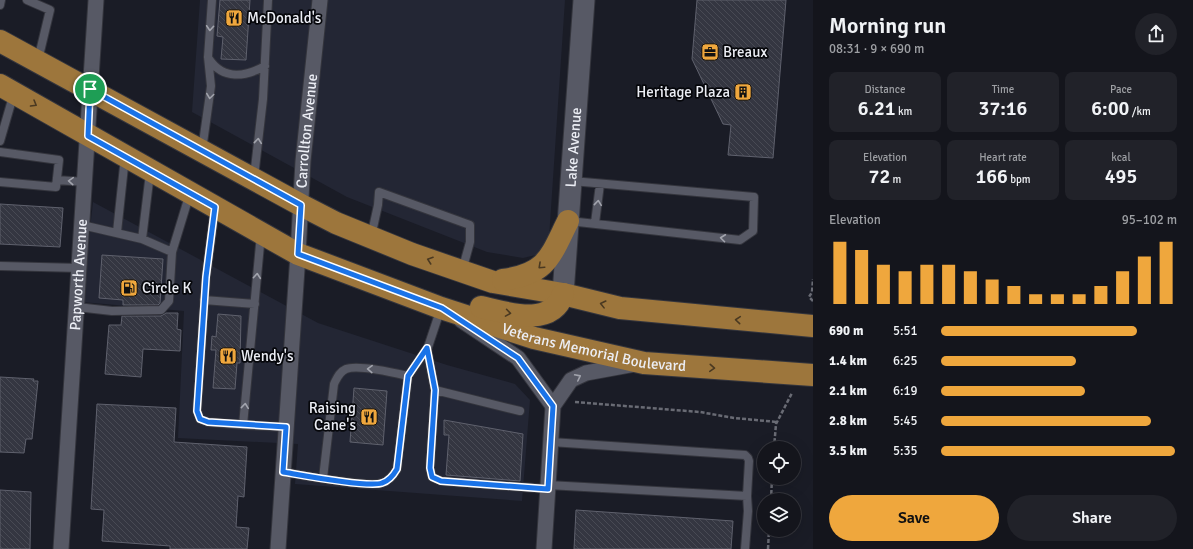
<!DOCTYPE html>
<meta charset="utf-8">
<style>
:root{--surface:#14151c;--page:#212229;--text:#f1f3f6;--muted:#9d9fa3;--line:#33343b;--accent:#efa73d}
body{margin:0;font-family:Signika,sans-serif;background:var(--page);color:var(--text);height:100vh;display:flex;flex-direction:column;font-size:15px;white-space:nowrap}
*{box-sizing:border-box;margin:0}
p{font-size:13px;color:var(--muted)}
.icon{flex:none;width:22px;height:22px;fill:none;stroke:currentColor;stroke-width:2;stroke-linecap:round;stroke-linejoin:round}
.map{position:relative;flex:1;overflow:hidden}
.drawer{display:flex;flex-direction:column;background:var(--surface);width:380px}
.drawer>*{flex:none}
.fabs{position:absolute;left:757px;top:441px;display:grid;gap:8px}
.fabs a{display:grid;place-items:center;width:44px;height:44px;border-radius:50%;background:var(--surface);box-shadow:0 4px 16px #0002,0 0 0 1px var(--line);font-size:20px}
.pin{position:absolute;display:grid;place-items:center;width:34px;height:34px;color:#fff;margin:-17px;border:2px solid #fff;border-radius:50%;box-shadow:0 1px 4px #0007}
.round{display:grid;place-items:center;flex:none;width:42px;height:42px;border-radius:21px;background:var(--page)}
.summary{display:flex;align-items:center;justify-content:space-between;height:68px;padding:0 16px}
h1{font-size:22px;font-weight:600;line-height:30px}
.metrics{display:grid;grid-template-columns:repeat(3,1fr);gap:6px;height:68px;padding:4px 16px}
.metrics div{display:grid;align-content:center;border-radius:8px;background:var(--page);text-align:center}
.metrics b{font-size:20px;font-weight:600}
.metrics small{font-size:11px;font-weight:400}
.metrics p{font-size:11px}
.chart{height:112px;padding:8px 16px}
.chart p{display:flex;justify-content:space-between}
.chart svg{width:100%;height:72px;margin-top:4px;stroke:var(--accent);stroke-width:6}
.cta{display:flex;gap:8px;margin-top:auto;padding:8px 16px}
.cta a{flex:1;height:46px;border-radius:24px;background:var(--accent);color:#111;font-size:16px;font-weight:600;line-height:46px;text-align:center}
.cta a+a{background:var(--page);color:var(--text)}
ul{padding:0 16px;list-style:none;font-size:13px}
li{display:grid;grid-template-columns:64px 48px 1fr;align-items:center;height:30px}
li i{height:10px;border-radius:5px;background:var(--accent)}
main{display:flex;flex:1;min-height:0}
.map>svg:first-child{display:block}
.built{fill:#232634}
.building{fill:url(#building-back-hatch);stroke:#5f616d}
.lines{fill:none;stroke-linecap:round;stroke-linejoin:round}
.lane-casing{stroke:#34353d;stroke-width:10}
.street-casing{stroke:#34353d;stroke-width:17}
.secondary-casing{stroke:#34353d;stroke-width:23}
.primary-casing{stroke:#34353d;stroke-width:24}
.path{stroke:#696b74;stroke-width:2.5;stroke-dasharray:4 2;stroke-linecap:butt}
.lane{stroke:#575965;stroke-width:8}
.street{stroke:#575965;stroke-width:15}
.secondary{stroke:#575965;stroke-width:21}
.primary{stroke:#9d763c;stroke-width:22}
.oneway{stroke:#a2a4ad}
.oneway2{stroke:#4a3921}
.route-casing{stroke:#fff;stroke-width:8}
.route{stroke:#1a73e8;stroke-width:5}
.labels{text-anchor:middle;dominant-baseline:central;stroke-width:3.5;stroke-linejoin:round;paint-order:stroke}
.poi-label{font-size:15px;fill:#eceef5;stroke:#06070b;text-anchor:start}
.street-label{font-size:15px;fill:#eceef5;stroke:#06070b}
</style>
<main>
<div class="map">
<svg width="813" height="549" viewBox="0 0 813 549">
<defs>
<pattern id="building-back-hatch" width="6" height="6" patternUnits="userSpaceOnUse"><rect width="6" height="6" fill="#343641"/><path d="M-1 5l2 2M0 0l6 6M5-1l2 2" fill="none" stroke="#484a54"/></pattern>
</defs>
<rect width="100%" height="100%" fill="#1a1c26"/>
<path class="built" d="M 200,0 L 565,0 L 549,238 L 540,254 L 523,258 L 487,252 L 347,197 L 192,112 Z
M 93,202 L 318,323 L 447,365 L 515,384 L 530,400 L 522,501 L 295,484 L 298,444 L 178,438 L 184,311 L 82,302 Z"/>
<path class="building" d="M 220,0 L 250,0 L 246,60 L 221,59 L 223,37 L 217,36 Z
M 697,0 L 786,0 L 773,158 L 728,155 L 731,125 L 723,124 L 692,59 Z
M 0,204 L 63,208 L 60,247 L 0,244 Z
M 102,255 L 163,259 L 160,303 L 158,305 L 123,305 L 123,300 L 99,298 Z
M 166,313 L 178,313 L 177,329 L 181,330 L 180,351 L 143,349 L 141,377 L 105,374 L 109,325 L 121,325 L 122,316 L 161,316 Z
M 218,314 L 241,316 L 240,363 L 237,363 L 235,389 L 213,388 L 216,350 L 211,350 L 212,336 L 216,337 Z
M 0,377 L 34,379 L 33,381 L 38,381 L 32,439 L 26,439 L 24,453 L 0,452 Z
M 354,388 L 387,391 L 383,445 L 350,442 Z
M 97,404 L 176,408 L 174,442 L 247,447 L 244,497 L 238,496 L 236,527 L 249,528 L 247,549 L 170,549 L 170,546 L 102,541 L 104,510 L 91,509 Z
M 444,420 L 523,434 L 520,481 L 446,475 L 449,435 L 444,435 Z
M 0,490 L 31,492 L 30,549 L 0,549 Z
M 576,510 L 733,521 L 731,549 L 574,549 Z"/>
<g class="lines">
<defs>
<path id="lane" d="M 27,0 L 50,10 L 38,60
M 0,5 L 1,0
M 209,59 C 223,80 245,77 265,66
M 0,141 L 14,93
M 202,150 L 211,86 L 208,57 L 212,0
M 0,152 L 59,160 L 56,187 L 0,182
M 254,177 L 263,99 L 268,0
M 57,180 L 85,182
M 215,208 L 206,277 L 197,411 L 200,419 L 208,422 L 243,425 L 261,234
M 569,221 L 740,240 L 753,231 L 754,197 L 572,181
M 595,223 L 600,184
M 117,232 L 125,157
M 371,237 L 378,205 L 379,192 L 470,225 L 470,242 L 462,271
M 142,239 L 150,173
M 172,252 L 190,193
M 0,266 L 80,268
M 204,300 L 255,304
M 77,307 L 112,311 L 161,310 L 169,301 L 172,252 L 142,239 L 82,225
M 427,349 L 435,390 L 430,468 L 432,477 L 441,481 L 548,489
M 435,390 L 520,411
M 243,425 L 286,427
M 283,472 C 301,475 368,488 382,483 C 389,481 393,476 397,469 L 408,376 L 428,347 L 441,308
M 323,478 L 334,384 C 337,378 339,372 346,369 C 358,364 395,373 408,376
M 548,485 L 747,496 L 749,461 L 748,458 L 745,455 L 551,442
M 745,549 L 748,511 L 747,496"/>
<g id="street">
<path d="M 461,320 L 518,358 L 553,406"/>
<path id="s1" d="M 61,549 L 96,0"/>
<path id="s2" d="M 278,549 L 298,254 L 303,161 L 320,0"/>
<path d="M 544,549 L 553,406 L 571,380 L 586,373 L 635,364"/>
</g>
<g id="secondary">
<path id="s3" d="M 563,294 L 584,0"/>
</g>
<g id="primary">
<path d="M 0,41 L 301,205 L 336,223 L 412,254 L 493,282 L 563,294 L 620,308 L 813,326"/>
<path id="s4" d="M 0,85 L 298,254 L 441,308 L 534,338 L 644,363 L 813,375"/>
<path d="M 503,280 C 547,274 550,257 568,221"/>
<path d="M 481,307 C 507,313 552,328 563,294"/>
</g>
</defs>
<use href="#lane" class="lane-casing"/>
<use href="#street" class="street-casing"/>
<use href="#secondary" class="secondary-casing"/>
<use href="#primary" class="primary-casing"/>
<path class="path" d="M 813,301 L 809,297 L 812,292 L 813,279
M 575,402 L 700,412 L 734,418 L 777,422
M 774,448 L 776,424 L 792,393
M 771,500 L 772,478
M 768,549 L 769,530"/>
<use href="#lane" class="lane"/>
<use href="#street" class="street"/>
<use href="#secondary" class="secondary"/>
<use href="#primary" class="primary"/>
</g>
<defs><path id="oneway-chevron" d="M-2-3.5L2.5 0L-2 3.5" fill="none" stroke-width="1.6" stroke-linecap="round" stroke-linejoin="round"/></defs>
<g class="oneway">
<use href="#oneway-chevron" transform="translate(210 28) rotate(94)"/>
<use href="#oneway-chevron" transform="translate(210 96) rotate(98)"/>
<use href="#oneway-chevron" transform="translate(258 141) rotate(-84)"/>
<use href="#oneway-chevron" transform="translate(71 181) rotate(-176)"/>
<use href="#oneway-chevron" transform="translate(598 203) rotate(-84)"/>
<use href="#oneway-chevron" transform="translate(723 238) rotate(-173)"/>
<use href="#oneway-chevron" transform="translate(257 276) rotate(-85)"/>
<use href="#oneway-chevron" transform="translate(370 369) rotate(-178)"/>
<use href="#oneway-chevron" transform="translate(578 377) rotate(-27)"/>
<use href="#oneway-chevron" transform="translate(245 406) rotate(-84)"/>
</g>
<g class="oneway2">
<use href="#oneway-chevron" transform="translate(34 104) rotate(30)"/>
<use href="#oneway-chevron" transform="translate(430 260) rotate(-161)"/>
<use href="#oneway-chevron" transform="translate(541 266) rotate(137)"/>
<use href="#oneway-chevron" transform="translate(603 304) rotate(-166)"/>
<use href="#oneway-chevron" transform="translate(508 313) rotate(9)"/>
<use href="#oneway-chevron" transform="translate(738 320) rotate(-175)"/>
<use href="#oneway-chevron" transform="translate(712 368) rotate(4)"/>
</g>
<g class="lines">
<defs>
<path id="route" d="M 90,89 L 301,205 L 298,254 L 442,308 L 518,358 L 553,406 L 548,489 L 441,481 L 432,477 L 430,468 L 435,390 L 427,348 L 408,376 L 397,469 C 393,476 389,481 382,483 C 368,488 301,475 283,472 L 286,427 L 208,422 L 200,419 L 197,411 L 206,277 L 215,207 L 88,136 Z"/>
</defs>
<use href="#route" class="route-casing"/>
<use href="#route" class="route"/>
</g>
<defs>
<symbol id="restaurant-square" viewBox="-11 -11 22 22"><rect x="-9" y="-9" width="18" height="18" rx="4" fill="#efa73d" stroke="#06070b"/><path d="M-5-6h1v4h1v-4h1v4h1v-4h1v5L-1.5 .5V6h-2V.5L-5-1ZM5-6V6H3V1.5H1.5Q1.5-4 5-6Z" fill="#111"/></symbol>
<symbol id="office-square" viewBox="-11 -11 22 22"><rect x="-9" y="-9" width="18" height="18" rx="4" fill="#efa73d" stroke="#06070b"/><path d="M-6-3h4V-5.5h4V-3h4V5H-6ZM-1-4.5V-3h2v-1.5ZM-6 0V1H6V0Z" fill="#111"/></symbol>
<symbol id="building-square" viewBox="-11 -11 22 22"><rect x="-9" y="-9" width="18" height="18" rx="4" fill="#efa73d" stroke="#06070b"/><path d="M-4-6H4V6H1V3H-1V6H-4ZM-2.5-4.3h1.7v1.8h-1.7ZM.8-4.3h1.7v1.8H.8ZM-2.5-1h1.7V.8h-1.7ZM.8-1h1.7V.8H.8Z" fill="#111"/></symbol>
<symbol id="fuel-square" viewBox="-11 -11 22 22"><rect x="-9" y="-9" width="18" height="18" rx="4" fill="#efa73d" stroke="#06070b"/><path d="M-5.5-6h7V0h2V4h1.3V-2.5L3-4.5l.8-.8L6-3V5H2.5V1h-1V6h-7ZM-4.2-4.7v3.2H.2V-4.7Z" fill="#111"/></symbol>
</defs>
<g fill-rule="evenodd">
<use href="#restaurant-square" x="224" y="8" width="20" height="20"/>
<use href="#office-square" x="700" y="42" width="20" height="20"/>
<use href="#building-square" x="733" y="82" width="20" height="20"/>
<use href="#fuel-square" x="119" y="278" width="20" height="20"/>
<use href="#restaurant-square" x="218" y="346" width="20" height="20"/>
<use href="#restaurant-square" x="359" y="407" width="20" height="20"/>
</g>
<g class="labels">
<g class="poi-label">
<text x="247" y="18">McDonald's</text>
<text x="723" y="52">Breaux</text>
<text x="730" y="92" text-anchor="end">Heritage Plaza</text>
<text x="142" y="288">Circle K</text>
<text x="241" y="356">Wendy's</text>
<text x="356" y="408" text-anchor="end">Raising<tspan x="356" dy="17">Cane's</tspan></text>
</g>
<g class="street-label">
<text stroke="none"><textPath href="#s2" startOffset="419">Carrollton Avenue</textPath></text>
<text stroke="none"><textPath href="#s3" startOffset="147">Lake Avenue</textPath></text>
<text stroke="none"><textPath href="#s1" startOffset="275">Papworth Avenue</textPath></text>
<text stroke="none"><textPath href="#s4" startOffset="654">Veterans Memorial Boulevard</textPath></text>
</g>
</g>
</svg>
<div class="fabs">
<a><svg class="icon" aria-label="locate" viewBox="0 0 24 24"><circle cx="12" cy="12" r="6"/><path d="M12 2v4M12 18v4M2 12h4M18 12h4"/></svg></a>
<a><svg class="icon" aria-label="layers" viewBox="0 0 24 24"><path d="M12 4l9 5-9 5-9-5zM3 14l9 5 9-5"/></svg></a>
</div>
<div class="pin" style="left:90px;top:89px;background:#1e9e55"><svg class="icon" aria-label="arrive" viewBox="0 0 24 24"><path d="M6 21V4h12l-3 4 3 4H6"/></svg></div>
</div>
<section class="drawer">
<div class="summary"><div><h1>Morning run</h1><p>08:31 · 9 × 690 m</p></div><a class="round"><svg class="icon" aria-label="share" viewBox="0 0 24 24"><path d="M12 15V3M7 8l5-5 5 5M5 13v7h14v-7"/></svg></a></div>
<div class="metrics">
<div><p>Distance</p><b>6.21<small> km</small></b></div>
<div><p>Time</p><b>37:16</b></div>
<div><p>Pace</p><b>6:00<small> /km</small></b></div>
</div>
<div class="metrics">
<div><p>Elevation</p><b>72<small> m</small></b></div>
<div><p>Heart rate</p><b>166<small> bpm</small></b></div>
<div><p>kcal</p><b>495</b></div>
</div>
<div class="chart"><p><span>Elevation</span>95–102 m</p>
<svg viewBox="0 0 160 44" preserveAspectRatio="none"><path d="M5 44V6M15 44V11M25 44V20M35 44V24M45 44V20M55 44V20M65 44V24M75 44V29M85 44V33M95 44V38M105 44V38M115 44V38M125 44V33M135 44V24M145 44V15M155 44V6"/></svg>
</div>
<ul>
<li><b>690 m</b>5:51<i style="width:83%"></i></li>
<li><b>1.4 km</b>6:25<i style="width:57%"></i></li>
<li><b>2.1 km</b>6:19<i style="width:61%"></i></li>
<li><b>2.8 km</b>5:45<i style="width:89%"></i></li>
<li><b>3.5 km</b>5:35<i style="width:99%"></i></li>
</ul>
<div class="cta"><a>Save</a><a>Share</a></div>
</section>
</main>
